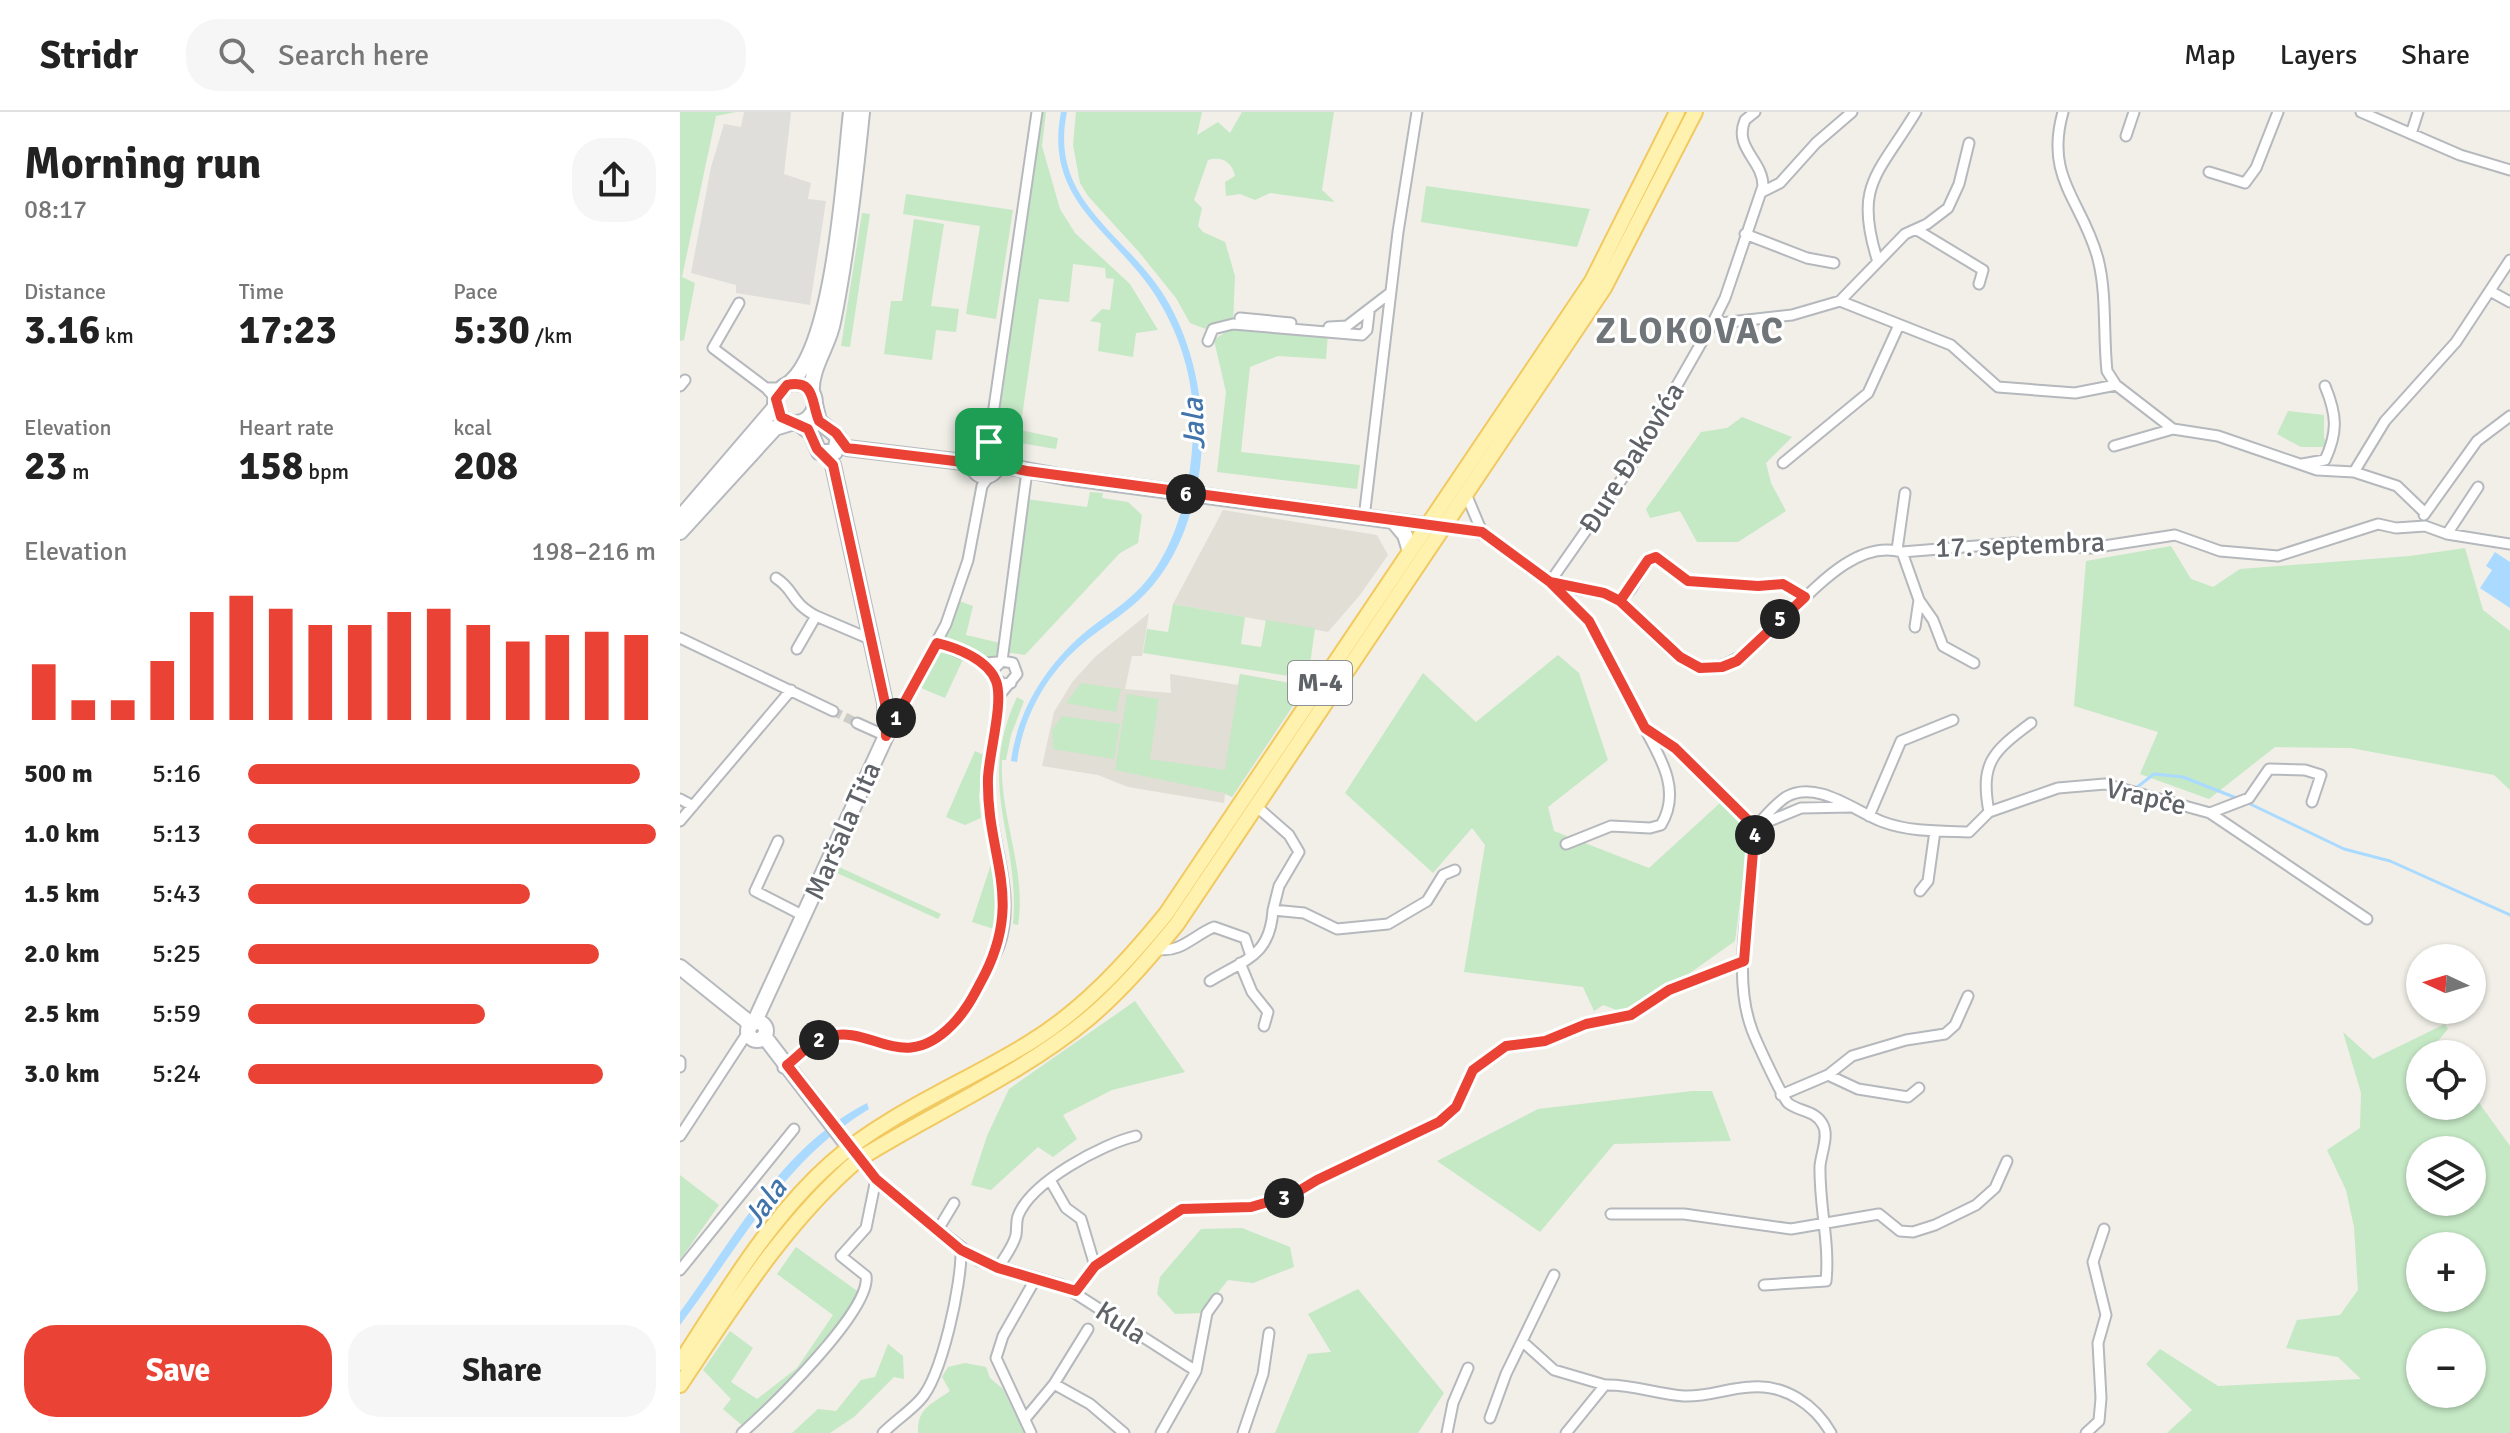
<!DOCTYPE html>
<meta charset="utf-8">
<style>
:root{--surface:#fff;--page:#f6f6f6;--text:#222;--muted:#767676;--line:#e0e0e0;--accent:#ea4335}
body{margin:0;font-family:Signika,sans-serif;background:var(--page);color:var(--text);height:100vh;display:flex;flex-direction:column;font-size:30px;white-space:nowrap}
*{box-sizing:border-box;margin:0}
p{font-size:26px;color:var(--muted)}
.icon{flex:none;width:44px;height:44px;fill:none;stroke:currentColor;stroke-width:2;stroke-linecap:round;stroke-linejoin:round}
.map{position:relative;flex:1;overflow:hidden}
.panel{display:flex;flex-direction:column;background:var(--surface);width:680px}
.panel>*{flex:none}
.needle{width:52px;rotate:274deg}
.fabs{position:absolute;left:1726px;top:832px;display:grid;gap:16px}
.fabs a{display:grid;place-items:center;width:80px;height:80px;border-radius:50%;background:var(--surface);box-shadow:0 2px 6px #0004;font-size:40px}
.pin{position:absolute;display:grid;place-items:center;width:68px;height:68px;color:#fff;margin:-34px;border-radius:16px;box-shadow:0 4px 12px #0006}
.km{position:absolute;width:40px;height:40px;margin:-20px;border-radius:50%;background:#222;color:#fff;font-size:22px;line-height:40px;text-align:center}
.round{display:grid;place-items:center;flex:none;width:84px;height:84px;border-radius:32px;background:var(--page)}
.overview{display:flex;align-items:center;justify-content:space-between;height:136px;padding:0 24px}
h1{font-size:44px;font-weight:700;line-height:60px}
.figures{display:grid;grid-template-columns:repeat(3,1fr);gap:12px;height:136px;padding:8px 24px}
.figures div{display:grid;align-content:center}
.figures b{font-size:40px;font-weight:700}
.figures small{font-size:22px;font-weight:400}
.figures p{font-size:22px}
.chart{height:224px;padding:16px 24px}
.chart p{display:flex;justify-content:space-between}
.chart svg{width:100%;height:144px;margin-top:8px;stroke:var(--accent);stroke-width:6}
.primary-button{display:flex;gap:16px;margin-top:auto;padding:16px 24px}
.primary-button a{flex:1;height:92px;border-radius:32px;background:var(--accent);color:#fff;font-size:32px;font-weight:700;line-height:92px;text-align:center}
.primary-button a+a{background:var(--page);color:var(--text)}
ul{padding:0 24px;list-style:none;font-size:26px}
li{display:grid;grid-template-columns:128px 96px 1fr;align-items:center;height:60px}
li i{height:20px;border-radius:10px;background:var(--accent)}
header{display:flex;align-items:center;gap:48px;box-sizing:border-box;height:112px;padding:0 40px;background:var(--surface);border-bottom:2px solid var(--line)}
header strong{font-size:38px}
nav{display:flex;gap:44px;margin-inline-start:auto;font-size:28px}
.search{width:560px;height:72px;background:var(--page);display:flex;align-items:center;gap:20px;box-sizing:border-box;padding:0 28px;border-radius:32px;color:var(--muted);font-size:30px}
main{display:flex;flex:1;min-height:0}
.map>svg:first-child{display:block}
.industrial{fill:#e0deda}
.education{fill:#e1ded6}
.green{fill:#c5e8c5;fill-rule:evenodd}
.water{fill:#aadaff}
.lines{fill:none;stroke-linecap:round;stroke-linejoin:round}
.stream{stroke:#aadaff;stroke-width:3}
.street-tunnel{stroke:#ccccc8;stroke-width:9;stroke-dasharray:9 4.5;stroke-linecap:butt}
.street-casing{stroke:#b5b8bc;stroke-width:13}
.secondary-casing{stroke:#b6babf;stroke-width:18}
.primary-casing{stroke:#f2c960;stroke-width:18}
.street{stroke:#fff;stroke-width:9}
.secondary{stroke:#fff;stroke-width:14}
.primary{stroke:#fff2af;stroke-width:14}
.route-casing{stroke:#fff;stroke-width:16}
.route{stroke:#ea4335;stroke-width:10}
.labels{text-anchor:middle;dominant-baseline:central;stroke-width:6;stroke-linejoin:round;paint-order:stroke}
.shield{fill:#fff;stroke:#8f9295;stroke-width:2}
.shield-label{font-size:26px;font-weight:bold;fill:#5f6368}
.street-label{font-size:28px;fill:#5f6368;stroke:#fff}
.water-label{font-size:30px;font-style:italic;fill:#4174aa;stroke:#fff}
.district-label{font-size:36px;font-weight:bold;letter-spacing:2px;fill:#70757a;stroke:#fff}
</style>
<header>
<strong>Stridr</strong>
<div class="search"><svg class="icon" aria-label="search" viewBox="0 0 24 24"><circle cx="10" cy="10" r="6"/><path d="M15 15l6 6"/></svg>Search here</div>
<nav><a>Map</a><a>Layers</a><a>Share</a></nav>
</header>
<main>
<section class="panel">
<div class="overview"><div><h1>Morning run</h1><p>08:17</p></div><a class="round"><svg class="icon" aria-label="share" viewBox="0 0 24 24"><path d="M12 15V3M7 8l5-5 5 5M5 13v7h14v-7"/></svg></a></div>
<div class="figures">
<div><p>Distance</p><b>3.16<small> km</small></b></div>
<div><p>Time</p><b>17:23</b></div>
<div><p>Pace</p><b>5:30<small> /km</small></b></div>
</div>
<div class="figures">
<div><p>Elevation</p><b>23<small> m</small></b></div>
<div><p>Heart rate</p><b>158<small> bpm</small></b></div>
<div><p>kcal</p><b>208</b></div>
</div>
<div class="chart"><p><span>Elevation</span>198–216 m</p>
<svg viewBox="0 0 160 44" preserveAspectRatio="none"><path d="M5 44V27M15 44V38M25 44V38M35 44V26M45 44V11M55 44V6M65 44V10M75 44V15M85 44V15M95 44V11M105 44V10M115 44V15M125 44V20M135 44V18M145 44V17M155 44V18"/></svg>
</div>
<ul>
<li><b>500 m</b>5:16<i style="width:96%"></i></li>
<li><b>1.0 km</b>5:13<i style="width:100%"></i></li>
<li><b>1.5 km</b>5:43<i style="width:69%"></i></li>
<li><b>2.0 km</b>5:25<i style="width:86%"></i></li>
<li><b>2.5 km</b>5:59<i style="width:58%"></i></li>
<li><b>3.0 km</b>5:24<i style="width:87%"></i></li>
</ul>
<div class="primary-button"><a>Save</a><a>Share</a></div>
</section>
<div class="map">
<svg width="1830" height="1321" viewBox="0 0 1830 1321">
<rect width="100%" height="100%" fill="#f1efe8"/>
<path class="industrial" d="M 64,0 L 111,0 L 104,62 L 131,71 L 128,87 L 146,89 L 130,193 L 56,181 L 56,173 L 11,161 L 31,55 L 44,12 L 61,15 Z"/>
<path class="education" d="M 543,398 L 697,423 L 708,443 L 680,483 L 648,520 L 493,492 Z
M 469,501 L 462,544 L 452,544 L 445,577 L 491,581 L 490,562 L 558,573 L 560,562 L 626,574 L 552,685 L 545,682 L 544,691 L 448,675 L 418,663 L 362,654 L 374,600 L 393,569 L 416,544 Z"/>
<path class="green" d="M 0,0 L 56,0 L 36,4 L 2,165 L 15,171 L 4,228 L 0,229 Z
M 361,0 L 366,0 L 362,34 L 380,97 L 395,121 L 450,172 L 478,218 L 456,221 L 453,245 L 418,239 L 421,211 L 410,209 L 422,197 L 430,198 L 434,167 L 426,166 L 425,156 L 393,152 L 389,190 L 359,187 L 340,318 L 378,326 L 376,337 L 316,327 Z
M 396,0 L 522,0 L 517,23 L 538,10 L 550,21 L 562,0 L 654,0 L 642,78 L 655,90 L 590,81 L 575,88 L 560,82 L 546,84 L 545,70 L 555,64 C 552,50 542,44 528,48 L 514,88 L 522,96 L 518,114 L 523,120 L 545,130 L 555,164 L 553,212 L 531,219 L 510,211 L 496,186 L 459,140 L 408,84 L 400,71 L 393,33 Z
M 746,74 L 910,97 L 897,135 L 741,110 Z
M 226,82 L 333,98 L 316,207 L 286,202 L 300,114 L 223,102 Z
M 182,101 L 190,102 L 170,235 L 161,234 Z
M 234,107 L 264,112 L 251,194 L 279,197 L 276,220 L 256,218 L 252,248 L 204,242 L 211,189 L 222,189 Z
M 555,213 L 648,222 L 646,247 L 598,244 L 570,255 L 561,340 L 680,353 L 677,377 L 537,360 L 546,280 L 534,228 Z
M 1608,299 L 1644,303 L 1644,326 L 1651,335 L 1621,335 L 1597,322 Z
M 1062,305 L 1112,325 L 1086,351 L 1091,371 L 1106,399 L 1058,430 L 1017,430 L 1000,399 L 970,406 L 966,397 L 1021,320 L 1047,316 Z
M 410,380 L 423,381 L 422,386 L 448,390 L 462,403 L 458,431 L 440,441 L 345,543 L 326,540 L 346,387 L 407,395 Z
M 1491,434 L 1511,467 L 1533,475 L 1560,457 L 1730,444 L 1785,436 L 1803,498 L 1830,519 L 1830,678 L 1814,663 L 1671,636 L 1595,635 L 1529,687 L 1460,662 L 1478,620 L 1394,594 L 1406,449 Z
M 279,489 L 293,494 L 286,523 L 320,531 L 316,547 L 305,547 L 263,530 Z
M 493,492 L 565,505 L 561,532 L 581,535 L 586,508 L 635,516 L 628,567 L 463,541 L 467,517 L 488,520 Z
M 264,533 L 285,543 L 265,586 L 241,576 Z
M 878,543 L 899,561 L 928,648 L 868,695 L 874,719 L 969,756 L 1040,691 L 1069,721 L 1055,829 L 951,903 L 923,893 L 914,899 L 903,875 L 784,860 L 805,733 L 792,716 L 753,761 L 665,681 L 743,561 L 796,610 Z
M 560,562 L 626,574 L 552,685 L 545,681 L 435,658 L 447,582 L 479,587 L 470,647 L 545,658 Z
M 401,571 L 441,577 L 436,600 L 386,591 Z
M 337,585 L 344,589 L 331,623 L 326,648 L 322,648 C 319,704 347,757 338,813 L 333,812 C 341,725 295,675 337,585 Z
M 382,604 L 440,612 L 434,647 L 373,637 L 372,618 Z
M 295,639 L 304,643 L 299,684 L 301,706 L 285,713 L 266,705 Z
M 314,743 L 318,779 L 317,818 L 292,810 Z
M 159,755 L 261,802 L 258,807 L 157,761 Z
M 455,889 L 505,960 L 432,978 L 383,1003 L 397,1027 L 373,1045 L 358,1035 L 311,1078 L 291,1073 L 307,1024 L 329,977 Z
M 1765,912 L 1768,917 L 1747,942 L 1740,942 L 1740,994 L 1792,994 L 1792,981 L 1830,1034 L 1830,1321 L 1487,1321 L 1512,1298 L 1466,1252 L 1480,1237 L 1538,1274 L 1681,1267 L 1658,1245 L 1606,1236 L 1617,1208 L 1660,1203 L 1678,1178 L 1674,1115 L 1666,1078 L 1647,1038 L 1680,1016 L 1681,981 L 1663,920 L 1693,947 ZM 1740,1038 L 1792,1038 L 1792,1090 L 1740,1090 ZM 1740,1134 L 1792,1134 L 1792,1186 L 1740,1186 ZM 1740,1230 L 1792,1230 L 1792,1282 L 1740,1282 Z
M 1012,979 L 1032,979 L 1051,1029 L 934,1032 L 860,1120 L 757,1049 L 858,997 Z
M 0,1063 L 39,1093 L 0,1148 Z
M 562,1116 L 610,1135 L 614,1155 L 573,1171 L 548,1168 L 522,1201 L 495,1202 L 477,1182 L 480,1165 L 521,1117 Z
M 116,1135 L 180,1181 L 124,1257 L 64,1315 L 43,1297 L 51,1287 L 23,1258 L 50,1219 L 73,1236 L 51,1270 L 77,1287 L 117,1256 L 153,1203 L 97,1162 Z
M 678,1177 L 764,1281 L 738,1321 L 595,1321 L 628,1242 L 651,1240 L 628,1202 Z
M 208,1232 L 223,1244 L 224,1267 L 214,1265 L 174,1305 L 150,1321 L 112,1321 L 138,1297 L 156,1299 L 181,1268 L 195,1265 Z
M 285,1251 L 306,1255 L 310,1266 L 323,1277 L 344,1321 L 238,1321 C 237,1296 252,1292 270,1279 L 262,1265 L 268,1255 Z"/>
<path class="water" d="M 381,0 L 387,0 C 368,89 445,120 485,185 C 510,226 522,276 522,324 C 522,377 504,442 466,481 C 449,499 427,512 408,527 C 369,558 344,600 337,650 L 331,649 C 338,596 368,550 409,517 C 427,503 446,491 461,475 C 501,432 514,361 513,305 C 513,258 494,207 466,170 C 422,112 365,83 381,0 Z
M 1815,440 L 1830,450 L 1830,496 L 1800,476 L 1812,458 L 1806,454 Z
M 187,991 L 189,997 C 102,1050 60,1134 0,1213 L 0,1200 C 55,1125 101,1035 187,991 Z"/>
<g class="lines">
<path class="stream" d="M 1456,676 L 1474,662 L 1503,665 L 1559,687
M 1566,690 L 1664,737 L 1710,749 L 1830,803"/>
<path class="street-tunnel" d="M 153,599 L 177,611"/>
<defs>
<path id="street" d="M 1075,0 L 1065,8 C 1053,36 1083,48 1083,74 L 1045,186 L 1032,212 L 951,354 L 870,470 L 909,509 L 965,616 L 995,636 L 1075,715 C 1084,706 1095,692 1106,685 C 1137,667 1176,700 1203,710 C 1230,720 1261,719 1289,720 L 1309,700 L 1378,676 L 1425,672 L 1530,701 L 1687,807
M 1383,0 C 1364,67 1403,89 1418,147 C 1427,182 1423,222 1427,259 L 1436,273 L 1493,317 L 1538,324 L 1637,358 L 1674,360 L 1717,374 L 1744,400
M 1681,0 L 1780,43 L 1830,58
M 1731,22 L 1738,0
M 1446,24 L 1454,0
M 1529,60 L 1565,71 L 1576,56 L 1598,0
M 1082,80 L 1100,71 L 1136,31 L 1172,0
M 1237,118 L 1303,158 L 1299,172
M 1065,122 L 1127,146 L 1154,151
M 1198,150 C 1173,73 1198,63 1236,0
M 1810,179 L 1830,190
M 1160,189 L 1225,122 L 1247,112 L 1268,96 L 1279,72 L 1289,31
M 59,191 L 33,236 L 86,276
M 560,206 L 611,211
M 1032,212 L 1112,203 L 1160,189 L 1271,233 L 1318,275 L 1395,281 L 1436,273
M 649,215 L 667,214 L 710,181
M 528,229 L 533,217 L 553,212 L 682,223 L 687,218 L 689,201
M 0,274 L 5,268
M 96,287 L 86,276 L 102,276
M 1434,334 L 1493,317
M 313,344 L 309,330 L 357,0
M 1103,351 L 1188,281 L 1219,213
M 1622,352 L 1645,348 C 1658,320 1657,303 1645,274
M 1674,360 L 1705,309 L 1776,230 L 1830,148
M 786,382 L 802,420
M 1744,403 L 1797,329 L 1830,304
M 684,406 L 718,120 L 737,0
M 763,415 C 822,417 823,444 869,469 C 890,481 918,475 939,488 C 962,504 995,554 1024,556 C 1088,559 1148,419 1222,440 L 1333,431 L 1411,436 L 1495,423 L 1540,439 L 1598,444 L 1698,412 L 1716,416 L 1745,414 L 1767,422 L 1830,432
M 1767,422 L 1798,375
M 1217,438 L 1225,381
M 1222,440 L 1239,488 L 1235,515
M 96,466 C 116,479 109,489 136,504
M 1239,488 L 1253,508 L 1263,534 L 1294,551
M 940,489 L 951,477 L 968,448 L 976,445 L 1008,469 L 1078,474 L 1103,472 L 1125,485
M 0,526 L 153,599
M 257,531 L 305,551 L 318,550
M 117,537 L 136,504 L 190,527
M 322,549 L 347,359
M 318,585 L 337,562 L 333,551 L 322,549 L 314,557 L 314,565 L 323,572 L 331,571
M 177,611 L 206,624 L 266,512 L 288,448 L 302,374 L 310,363
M 0,687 L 13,694
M 576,694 L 609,723 L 619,740 L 599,774 L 593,798 L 624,801 L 657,817 L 708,812 L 747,789 L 763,763 L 775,758
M 1309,700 C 1300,651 1312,640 1351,611
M 1530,701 L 1569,686 L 1589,657 L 1625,658 L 1641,663 L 1632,690
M 1189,704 L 1221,629 L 1273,608
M 0,709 L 111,578
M 98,729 L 75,779 L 124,804
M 886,732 L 931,714 L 970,716 L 981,713 C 1001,680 982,648 966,619
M 1240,779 L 1248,769 L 1255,719
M 477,837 C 500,842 514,823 534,815 L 565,826 L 571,844
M 560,851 L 572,880 L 588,900 L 584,914
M 530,869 C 566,847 590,844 593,798
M 0,949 L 0,955
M 103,956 C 117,946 130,929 147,925 C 179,916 211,945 243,933 C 268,923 285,901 297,877 C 304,863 313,849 319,834 C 338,781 308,724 308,671 C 308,638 323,601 316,568
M 1148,963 L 1178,977 L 1228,985 L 1239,976
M 1101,983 L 1148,963 L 1172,944 L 1226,928 L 1265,922 L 1275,913 L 1288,884
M 0,1024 L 70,917
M 179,1047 L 204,1075 L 299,1149 L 382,1173 L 516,1259 L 481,1321
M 370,1068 L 386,1096 L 401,1107 L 415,1154
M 931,1102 L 1004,1102 L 1111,1117 L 1199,1102 L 1220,1119 L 1233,1120 L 1255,1113 L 1296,1093 L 1315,1076 L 1327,1049
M 259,1116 L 274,1091
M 318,1156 C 324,1146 333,1135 336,1123 C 337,1117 336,1110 338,1104 C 351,1070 422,1032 456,1024
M 0,1158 L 114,1017
M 1084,1173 L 1146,1169 C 1150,1131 1139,1093 1140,1054 C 1141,1042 1149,1024 1143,1013 C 1136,998 1119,1000 1108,991 C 1102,985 1074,925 1071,915 C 1050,856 1074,777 1075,715 L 1121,696 L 1171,695
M 396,1179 L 415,1154 L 502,1097 L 571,1095 L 612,1083 L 637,1068 L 759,1010 L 776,995 L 793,958 L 826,934 L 865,929 L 906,912 L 951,903 L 989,878 L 1064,849
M 843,1230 L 874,1258 L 925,1273
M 516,1259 L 527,1201 L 537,1187
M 374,1272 L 408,1217
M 810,1306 L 826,1262 L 874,1163
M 345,1307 L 374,1272 L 410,1292 L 444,1321
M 62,1321 C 88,1298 192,1198 186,1164 L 161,1144 L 186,1116 L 196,1067
M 203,1321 C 215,1309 229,1300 240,1288 C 262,1265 282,1170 281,1138
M 351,1321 L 316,1246 L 323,1224 L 356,1166
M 563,1321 L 583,1262 L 589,1221
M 767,1321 L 773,1291 L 788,1256
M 886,1321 L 925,1273 C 951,1272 977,1282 1004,1284 C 1028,1285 1047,1276 1071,1275 C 1105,1272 1135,1293 1151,1321
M 1406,1321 L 1419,1309 L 1421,1286 L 1418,1231 L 1426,1203 L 1413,1150 L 1424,1117"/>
<path id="secondary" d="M95 291a20 20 0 1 1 40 0a20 20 0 1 1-40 0Z
M 107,273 C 155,239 164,60 171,0
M 132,280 C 130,257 149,233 153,210 C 167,141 175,70 182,0
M 118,311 L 131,321 L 139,340 L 155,340 L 158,325 L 139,309 L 135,292
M 167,336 L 283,350 L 294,357
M293 352a12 12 0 1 1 24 0a12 12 0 1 1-24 0Z
M 315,347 L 325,354 L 384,365 L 759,415
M 0,406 L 96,294
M 714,410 L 725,423 L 729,436
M 0,420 L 95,316 L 111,311
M 0,855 L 66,908 L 70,915
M 75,909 L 206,624 L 205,591 L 153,353
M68 919a9 9 0 1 1 18 0a9 9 0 1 1-18 0Z
M 84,924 L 176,1044"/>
<path id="primary" d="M 0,1251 C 44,1183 90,1105 151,1051 C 208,1001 284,971 349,931 C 403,898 446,851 486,802 L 912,169 L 997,0
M 0,1273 C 53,1194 106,1109 179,1047 C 254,1000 340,963 409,906 C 442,878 469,846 497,812 L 924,176 L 1015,0"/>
</defs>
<use href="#street" class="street-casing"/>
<use href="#secondary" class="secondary-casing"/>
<use href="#primary" class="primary-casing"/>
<use href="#street" class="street"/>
<use href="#secondary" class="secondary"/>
<use href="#primary" class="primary"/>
</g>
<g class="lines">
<defs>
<path id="route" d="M 309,330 L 299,342 L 283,350 L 167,336 L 156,321 L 139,309 C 131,291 136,267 107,273 L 96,287 L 101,305 L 128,317 L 137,337 L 153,353 L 205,591 L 206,624 L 257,531 C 278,536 308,548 316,569 C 324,590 309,641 308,666 C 306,743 344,784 305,862 C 295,881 287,898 272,913 C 222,964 192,911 146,925 C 131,929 119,944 107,953 L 196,1067 L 281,1138 L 318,1156 L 396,1179 L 415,1154 L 502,1097 L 571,1095 L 612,1083 L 637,1068 L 759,1010 L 776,995 L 793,958 L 826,934 L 865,929 L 906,912 L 951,903 L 989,878 L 1064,849 L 1075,715 L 995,636 L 965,616 L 909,509 L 870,470 L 924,481 L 940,489 L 968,448 L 976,445 L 1008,469 L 1078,474 L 1103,472 L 1125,485 L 1057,549 L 1042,555 L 1020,556 L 1000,545 L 940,489 L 924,481 L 870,470 L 802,420 L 347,359 C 328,355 310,352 309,330"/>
</defs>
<use href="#route" class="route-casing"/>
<use href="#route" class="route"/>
</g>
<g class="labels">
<rect class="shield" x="608" y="549" width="64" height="44" rx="6"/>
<g class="shield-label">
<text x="640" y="571">M-4</text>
</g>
<g class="street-label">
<text transform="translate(952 346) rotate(-58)">Đure Đakovića</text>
<text transform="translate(1340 433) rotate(-2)">17. septembra</text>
<text transform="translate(1466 685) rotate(13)">Vrapče</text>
<text transform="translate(163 719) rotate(-66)">Maršala Tita</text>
<text transform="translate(441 1211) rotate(33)">Kula</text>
</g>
<g class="water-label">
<text transform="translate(514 312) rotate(-92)">Jala</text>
<text transform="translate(85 1091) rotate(-54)">Jala</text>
</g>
<g class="district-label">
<text x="1010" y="219">ZLOKOVAC</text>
</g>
</g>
</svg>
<div class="fabs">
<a><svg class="needle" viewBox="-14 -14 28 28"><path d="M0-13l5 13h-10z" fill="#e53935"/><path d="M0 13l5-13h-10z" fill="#767676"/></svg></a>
<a><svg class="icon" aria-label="locate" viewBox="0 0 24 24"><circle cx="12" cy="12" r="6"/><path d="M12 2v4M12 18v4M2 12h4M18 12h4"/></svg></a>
<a><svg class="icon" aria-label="layers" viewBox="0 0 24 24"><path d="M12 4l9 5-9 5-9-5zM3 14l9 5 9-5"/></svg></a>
<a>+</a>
<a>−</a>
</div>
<div class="pin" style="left:309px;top:330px;background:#1e9e55"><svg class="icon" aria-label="arrive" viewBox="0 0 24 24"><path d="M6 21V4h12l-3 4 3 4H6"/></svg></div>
<b class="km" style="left:216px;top:606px">1</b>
<b class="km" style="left:139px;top:928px">2</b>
<b class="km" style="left:604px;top:1086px">3</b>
<b class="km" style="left:1075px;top:723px">4</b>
<b class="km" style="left:1100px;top:507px">5</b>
<b class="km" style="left:506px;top:382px">6</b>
</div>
</main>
